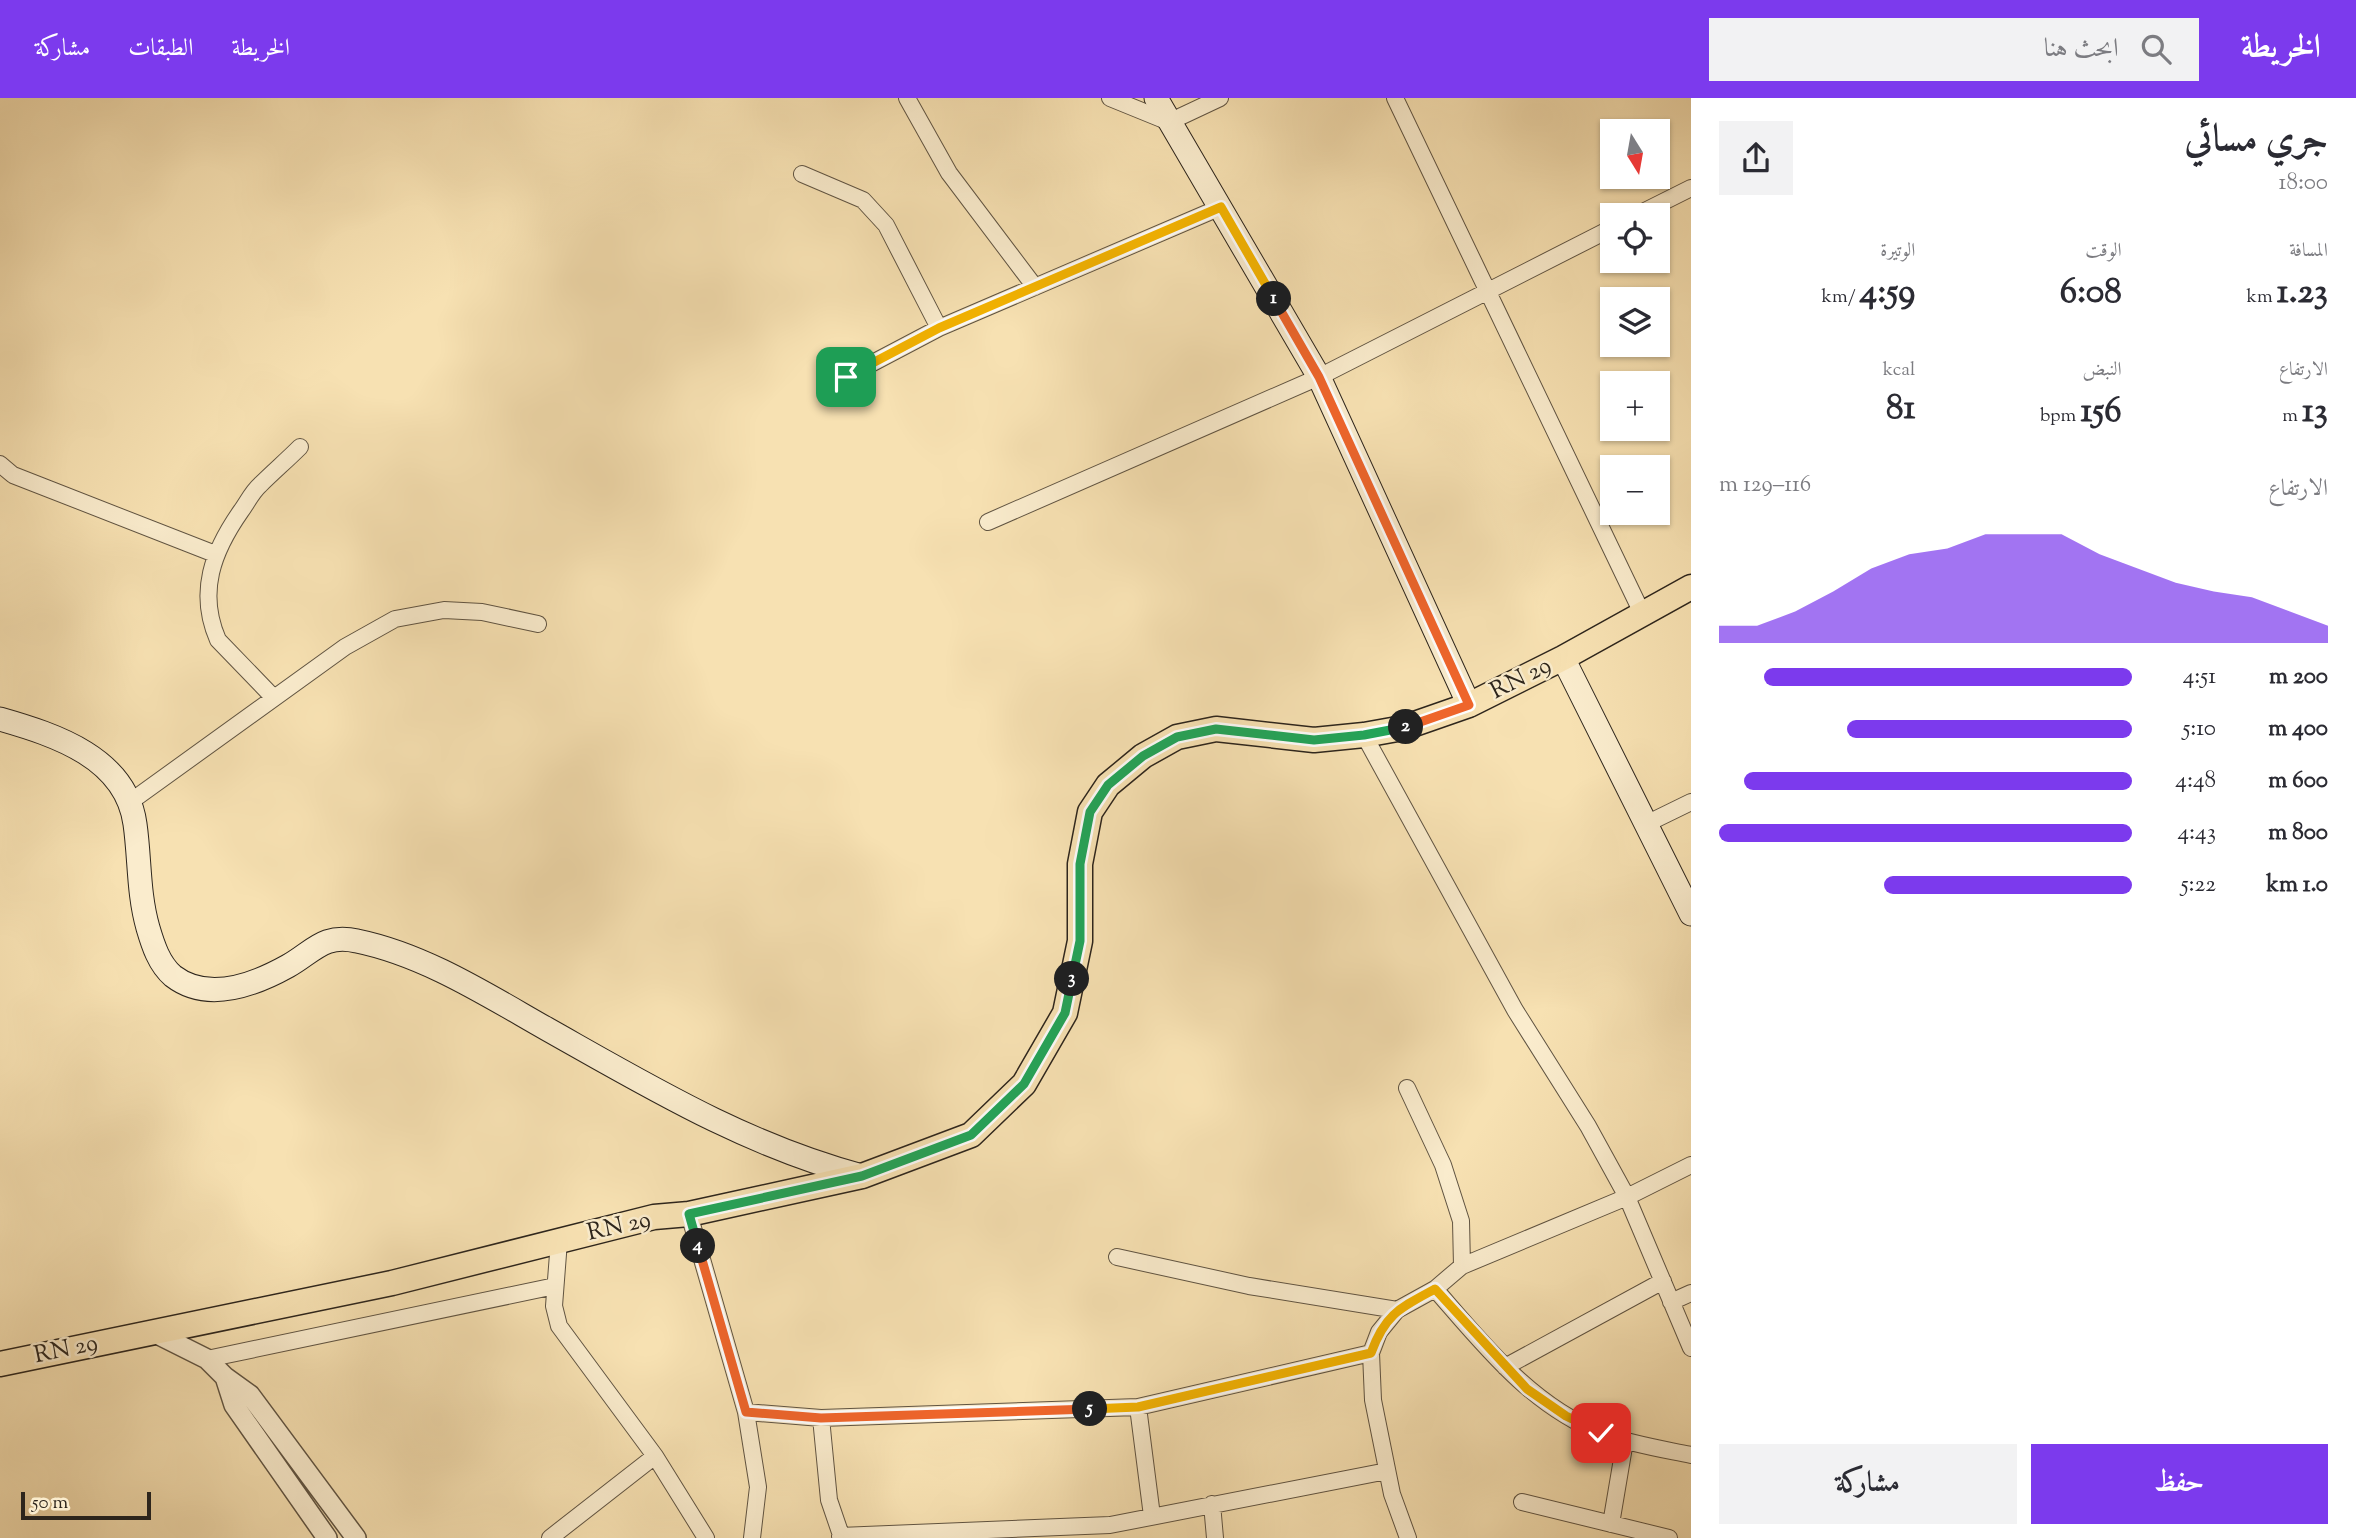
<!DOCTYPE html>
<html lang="ar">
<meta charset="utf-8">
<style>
:root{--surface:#fff;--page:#f2f2f3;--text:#2b2b33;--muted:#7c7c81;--accent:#7c3aed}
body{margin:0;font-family:"Sorts Mill Goudy",Amiri,serif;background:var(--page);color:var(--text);direction:rtl;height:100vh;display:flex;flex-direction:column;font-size:26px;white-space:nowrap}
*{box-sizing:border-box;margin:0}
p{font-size:23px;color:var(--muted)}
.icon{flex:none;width:38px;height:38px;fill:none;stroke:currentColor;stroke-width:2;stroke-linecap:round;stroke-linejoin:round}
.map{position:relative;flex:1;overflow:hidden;direction:ltr}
.panel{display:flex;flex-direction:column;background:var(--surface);width:665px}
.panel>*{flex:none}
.needle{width:46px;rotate:169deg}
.buttons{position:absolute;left:1600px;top:21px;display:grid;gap:14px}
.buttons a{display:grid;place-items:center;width:70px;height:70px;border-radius:0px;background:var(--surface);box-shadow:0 2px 5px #0004;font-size:35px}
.scale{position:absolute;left:21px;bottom:18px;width:130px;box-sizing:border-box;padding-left:7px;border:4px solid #2d251c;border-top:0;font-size:19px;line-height:24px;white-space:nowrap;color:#2d251c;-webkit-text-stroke:5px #faeccd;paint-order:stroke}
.pin{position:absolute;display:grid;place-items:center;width:60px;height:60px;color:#fff;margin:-30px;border-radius:14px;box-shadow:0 4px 10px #0006}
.km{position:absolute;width:35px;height:35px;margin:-18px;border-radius:50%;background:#222;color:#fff;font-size:19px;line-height:35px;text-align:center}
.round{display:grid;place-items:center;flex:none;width:74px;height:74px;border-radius:0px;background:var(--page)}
.summary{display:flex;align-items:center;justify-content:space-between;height:119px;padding:0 28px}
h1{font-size:38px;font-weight:700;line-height:52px}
.metrics{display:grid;grid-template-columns:repeat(3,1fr);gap:10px;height:119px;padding:7px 28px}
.metrics div{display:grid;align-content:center}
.metrics b{font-size:35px;font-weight:700}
.metrics small{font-size:19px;font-weight:400}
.metrics p{font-size:19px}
.chart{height:196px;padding:14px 28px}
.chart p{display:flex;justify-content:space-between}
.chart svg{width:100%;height:126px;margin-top:7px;fill:var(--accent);opacity:.7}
.cta{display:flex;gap:14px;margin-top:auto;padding:14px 28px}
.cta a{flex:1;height:80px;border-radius:0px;background:var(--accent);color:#fff;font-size:28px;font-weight:700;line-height:80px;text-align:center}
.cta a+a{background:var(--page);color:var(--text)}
ul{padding:0 28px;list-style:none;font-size:23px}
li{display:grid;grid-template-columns:112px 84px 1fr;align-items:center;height:52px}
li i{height:18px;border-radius:9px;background:var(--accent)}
header{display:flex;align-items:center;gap:42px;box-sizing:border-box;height:98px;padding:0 35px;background:var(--accent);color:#fff}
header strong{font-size:33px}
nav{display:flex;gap:38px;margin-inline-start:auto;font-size:24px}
.search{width:490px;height:63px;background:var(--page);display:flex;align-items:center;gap:18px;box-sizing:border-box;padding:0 24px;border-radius:0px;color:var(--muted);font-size:26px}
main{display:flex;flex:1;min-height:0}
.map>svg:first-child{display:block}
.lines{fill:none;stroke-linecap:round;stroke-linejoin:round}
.minor-casing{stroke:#605442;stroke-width:18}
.tertiary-casing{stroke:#605442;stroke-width:22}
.secondary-casing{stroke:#2d251c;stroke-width:25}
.primary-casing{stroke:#2d251c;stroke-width:27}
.minor{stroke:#faeccd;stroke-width:16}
.tertiary{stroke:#faeccd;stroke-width:19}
.secondary{stroke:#faeccd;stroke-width:23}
.primary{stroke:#f7e1b2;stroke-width:24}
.split-1-casing{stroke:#fff;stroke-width:14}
.split-2-casing{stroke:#fff;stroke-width:14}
.split-3-casing{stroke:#fff;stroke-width:14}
.split-4-casing{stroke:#fff;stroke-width:14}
.split-5-casing{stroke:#fff;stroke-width:14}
.split-6-casing{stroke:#fff;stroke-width:14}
.split-1{stroke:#f5b400;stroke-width:9}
.split-2{stroke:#f0652b;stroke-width:9}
.split-3{stroke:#22a559;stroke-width:9}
.split-4{stroke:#22a559;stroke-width:9}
.split-5{stroke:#f0652b;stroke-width:9}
.split-6{stroke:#f5b400;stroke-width:9}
.labels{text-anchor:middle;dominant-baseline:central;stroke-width:5;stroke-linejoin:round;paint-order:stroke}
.street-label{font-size:24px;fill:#2d251c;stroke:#faeccd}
</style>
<header>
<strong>الخريطة</strong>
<div class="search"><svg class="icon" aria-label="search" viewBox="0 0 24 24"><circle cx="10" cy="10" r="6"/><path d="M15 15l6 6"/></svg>ابحث هنا</div>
<nav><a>الخريطة</a><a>الطبقات</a><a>مشاركة</a></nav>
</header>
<main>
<section class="panel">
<div class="summary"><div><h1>جري مسائي</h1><p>18:00</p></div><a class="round"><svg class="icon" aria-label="share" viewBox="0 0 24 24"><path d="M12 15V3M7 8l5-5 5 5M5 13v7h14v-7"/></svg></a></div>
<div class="metrics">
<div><p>المسافة</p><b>1.23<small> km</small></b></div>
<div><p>الوقت</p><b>6:08</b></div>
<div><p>الوتيرة</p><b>4:59<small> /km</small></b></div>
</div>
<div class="metrics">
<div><p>الارتفاع</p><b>13<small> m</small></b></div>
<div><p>النبض</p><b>156<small> bpm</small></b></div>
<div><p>kcal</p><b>81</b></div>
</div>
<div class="chart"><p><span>الارتفاع</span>116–129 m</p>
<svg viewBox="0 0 160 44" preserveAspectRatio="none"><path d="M0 44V38L10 38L20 33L30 26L40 18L50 13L60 11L70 6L80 6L90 6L100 13L110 18L120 23L130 26L140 28L150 33L160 38V44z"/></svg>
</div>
<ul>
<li><b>200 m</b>4:51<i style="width:89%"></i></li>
<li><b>400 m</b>5:10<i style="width:69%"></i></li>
<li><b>600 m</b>4:48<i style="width:94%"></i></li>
<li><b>800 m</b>4:43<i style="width:100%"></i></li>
<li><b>1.0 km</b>5:22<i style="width:60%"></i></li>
</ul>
<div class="cta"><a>حفظ</a><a>مشاركة</a></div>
</section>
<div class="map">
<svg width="1691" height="1440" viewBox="0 0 1691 1440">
<rect width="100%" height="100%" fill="#f7e1b2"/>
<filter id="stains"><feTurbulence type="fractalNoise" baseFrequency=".00286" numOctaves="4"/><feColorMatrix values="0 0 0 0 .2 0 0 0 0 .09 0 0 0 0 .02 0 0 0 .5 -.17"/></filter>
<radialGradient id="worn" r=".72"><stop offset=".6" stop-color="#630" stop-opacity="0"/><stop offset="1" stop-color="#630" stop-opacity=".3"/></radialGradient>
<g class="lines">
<defs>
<path id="minor" d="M 907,0 L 949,75 L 1035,189
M 1110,0 L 1169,24 L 1220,0
M 1395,0 L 1642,515
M 802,76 L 863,102 L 886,127 L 939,230
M 1637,117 L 1691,90
M 846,279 L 939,230 L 1221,109
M 0,366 L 13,377 L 215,456
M 988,424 L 1319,279 L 1612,130
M 274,600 L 218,542 C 197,494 213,453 241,413 C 247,405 252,394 260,387 C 273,374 287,362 300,349
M 1364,637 L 1515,912 L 1588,1028 L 1627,1099 L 1691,1250
M 130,704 L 345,549 L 395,521 L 444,512 L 482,514 L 538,526
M 1646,726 L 1691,704
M 1407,990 L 1443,1067 L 1461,1123 L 1462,1168
M 689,1116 L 746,1314 L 821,1320 L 1138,1309 L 1371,1255
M 559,1143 L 554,1208 L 559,1228 L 655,1358 L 706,1440
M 1117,1159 L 1249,1188 L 1397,1212
M 1435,1191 C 1484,1247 1531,1308 1603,1336 C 1631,1346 1662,1351 1691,1357
M 1671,1204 L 1691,1195
M 207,1261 L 555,1188
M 1505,1269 L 1663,1183
M 1138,1309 L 1152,1418
M 746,1314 L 758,1389 L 752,1440
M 821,1320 L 829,1402 L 842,1440
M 1522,1404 L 1669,1440
M 1212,1406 L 1215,1440
M 1611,1426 L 1625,1343
M 840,1438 L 1110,1427 L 1387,1373
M 550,1440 L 655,1358
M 1408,1440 L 1392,1396 L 1373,1302 L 1371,1255 L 1379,1234 L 1397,1212 L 1435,1191 L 1462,1168 L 1627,1099 L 1691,1067"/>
<path id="tertiary" d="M 153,1234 L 207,1261 L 225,1279 L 250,1297 L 356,1440
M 225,1279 L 234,1307 L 327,1440"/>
<path id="secondary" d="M 1156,0 L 1319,279 L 1469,607
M 1563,560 L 1691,816
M 0,621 C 56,637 126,660 135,726 C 140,761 138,795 148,830 C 153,847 159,866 173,878 C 208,905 254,887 288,868 C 313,854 324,835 357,843 C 425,857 487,897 547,931 C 650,989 746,1047 862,1078"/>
<path id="primary" d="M 0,1266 L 392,1185 L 654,1119 L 689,1116 L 862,1078 L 971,1037 L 1024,986 L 1065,915 L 1080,843 L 1080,766 L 1090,714 L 1108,687 L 1143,658 L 1177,639 L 1216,631 L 1314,642 L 1364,637 L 1403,630 L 1469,607 L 1563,560 L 1691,489"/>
</defs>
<use href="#minor" class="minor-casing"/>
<use href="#tertiary" class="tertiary-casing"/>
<use href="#secondary" class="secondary-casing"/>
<use href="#primary" class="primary-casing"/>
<use href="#minor" class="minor"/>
<use href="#tertiary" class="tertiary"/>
<use href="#secondary" class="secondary"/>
<use href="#primary" class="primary"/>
</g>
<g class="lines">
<defs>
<path id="split-1" d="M 846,279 L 939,230 L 1221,109 L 1274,201"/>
<path id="split-2" d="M 1274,201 L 1319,279 L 1469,607 L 1406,629"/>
<path id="split-3" d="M 1072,881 L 1080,843 L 1080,766 L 1090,714 L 1108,687 L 1143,658 L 1177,639 L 1216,631 L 1314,642 L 1364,637 L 1406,629"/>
<path id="split-4" d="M 698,1148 L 689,1116 L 862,1078 L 971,1037 L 1024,986 L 1065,915 L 1072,881"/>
<path id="split-5" d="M 698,1148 L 746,1314 L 821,1320 L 1090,1311"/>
<path id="split-6" d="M 1090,1311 L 1138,1309 L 1371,1255 C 1385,1216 1400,1210 1435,1191 L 1527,1291 L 1566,1318 L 1601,1335"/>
</defs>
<use href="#split-1" class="split-1-casing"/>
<use href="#split-2" class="split-2-casing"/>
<use href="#split-3" class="split-3-casing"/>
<use href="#split-4" class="split-4-casing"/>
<use href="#split-5" class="split-5-casing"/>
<use href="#split-6" class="split-6-casing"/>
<use href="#split-1" class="split-1"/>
<use href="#split-2" class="split-2"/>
<use href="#split-3" class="split-3"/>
<use href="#split-4" class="split-4"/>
<use href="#split-5" class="split-5"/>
<use href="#split-6" class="split-6"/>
</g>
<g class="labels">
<g class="street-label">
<text transform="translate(1521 581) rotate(-27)">RN 29</text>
<text transform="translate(619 1129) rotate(-13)">RN 29</text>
<text transform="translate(66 1252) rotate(-12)">RN 29</text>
</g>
</g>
<rect width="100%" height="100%" filter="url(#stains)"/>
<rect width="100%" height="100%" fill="url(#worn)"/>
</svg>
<div class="buttons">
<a><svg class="needle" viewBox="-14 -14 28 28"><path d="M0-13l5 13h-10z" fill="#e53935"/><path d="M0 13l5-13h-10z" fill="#7c7c81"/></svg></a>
<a><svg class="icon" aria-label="locate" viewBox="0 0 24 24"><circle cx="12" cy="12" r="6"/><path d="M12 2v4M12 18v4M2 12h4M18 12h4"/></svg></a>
<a><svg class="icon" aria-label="layers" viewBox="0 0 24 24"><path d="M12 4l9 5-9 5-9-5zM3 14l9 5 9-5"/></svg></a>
<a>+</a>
<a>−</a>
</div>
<div class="scale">50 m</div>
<div class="pin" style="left:846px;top:279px;background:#1e9e55"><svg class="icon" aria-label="arrive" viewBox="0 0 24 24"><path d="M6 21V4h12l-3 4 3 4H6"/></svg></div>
<div class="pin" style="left:1601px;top:1335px;background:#d93025"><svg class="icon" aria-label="check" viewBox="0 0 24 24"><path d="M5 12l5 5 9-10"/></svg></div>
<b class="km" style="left:1274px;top:201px">1</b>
<b class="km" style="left:1406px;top:629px">2</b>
<b class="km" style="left:1072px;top:881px">3</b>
<b class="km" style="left:698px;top:1148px">4</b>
<b class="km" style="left:1090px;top:1311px">5</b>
</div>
</main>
